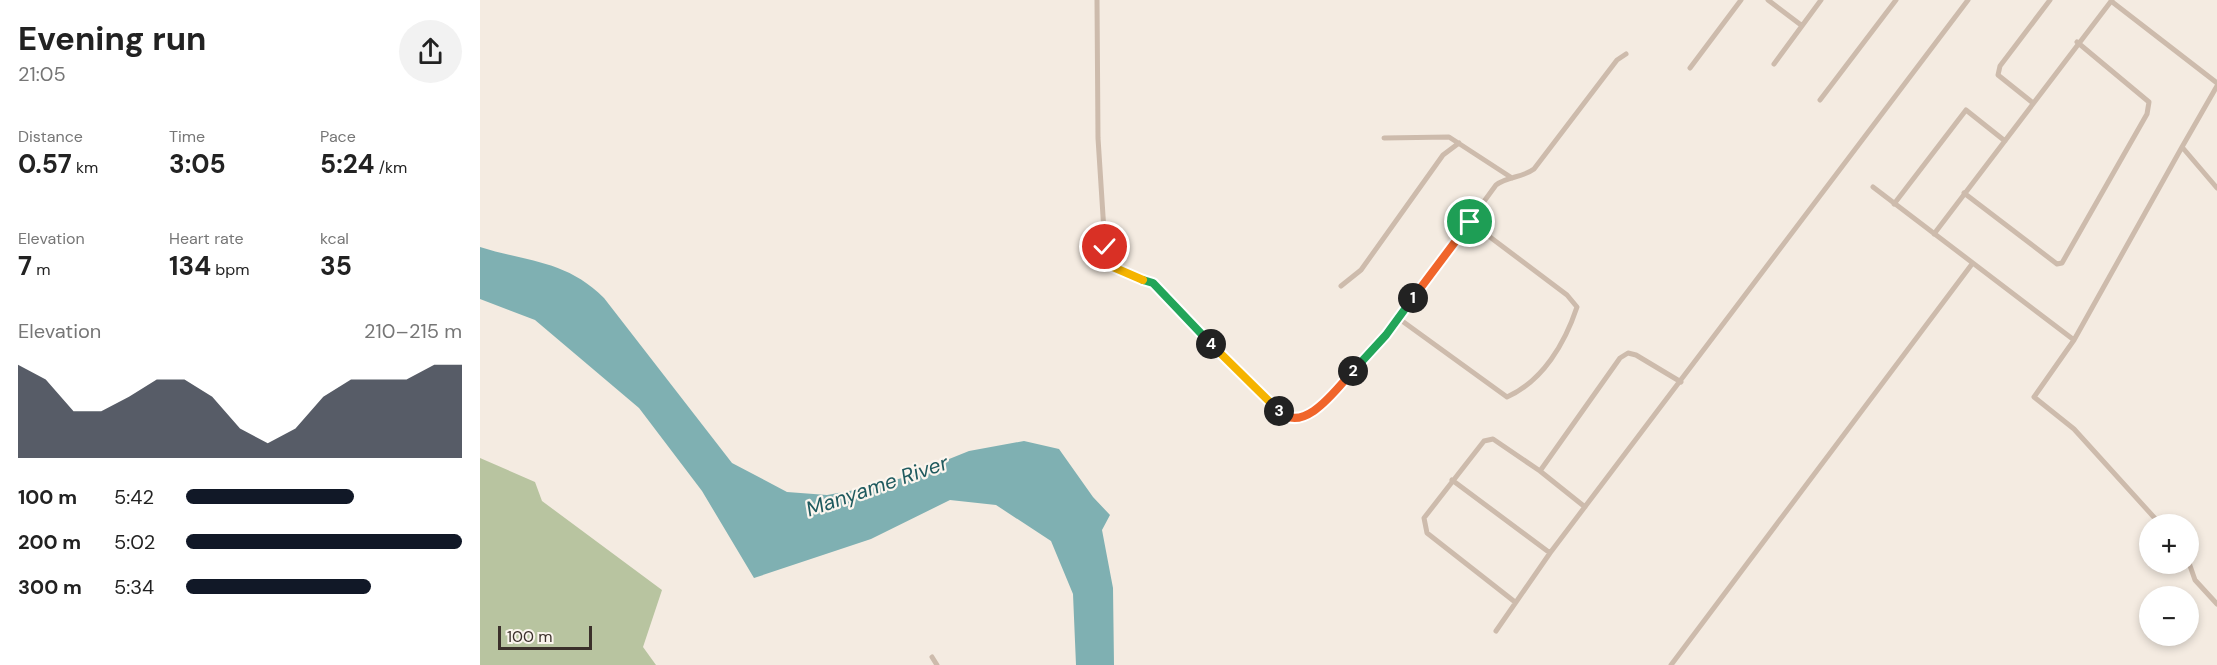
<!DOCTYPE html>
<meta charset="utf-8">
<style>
:root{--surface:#fff;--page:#f2f2f2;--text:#222;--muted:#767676;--accent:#111827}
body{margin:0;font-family:"DM Sans",sans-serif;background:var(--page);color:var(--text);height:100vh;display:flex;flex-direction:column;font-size:22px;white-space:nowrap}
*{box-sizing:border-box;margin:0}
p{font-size:20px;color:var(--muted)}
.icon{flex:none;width:33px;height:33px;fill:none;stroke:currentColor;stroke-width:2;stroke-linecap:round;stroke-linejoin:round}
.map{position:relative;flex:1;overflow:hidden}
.details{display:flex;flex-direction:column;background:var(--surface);width:480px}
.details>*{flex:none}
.fabs{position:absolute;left:1659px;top:514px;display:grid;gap:12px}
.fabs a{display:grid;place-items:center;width:60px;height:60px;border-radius:50%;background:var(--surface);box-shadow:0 3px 9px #0003;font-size:30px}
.scale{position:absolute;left:18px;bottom:15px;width:94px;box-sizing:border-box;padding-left:6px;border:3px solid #3b302b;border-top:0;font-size:16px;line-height:21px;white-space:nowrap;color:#3b302b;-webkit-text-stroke:4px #fbf5ee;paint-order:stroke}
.pin{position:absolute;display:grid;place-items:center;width:51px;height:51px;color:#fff;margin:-26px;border:3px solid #fff;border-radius:50%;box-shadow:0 2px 6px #0007}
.km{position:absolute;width:30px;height:30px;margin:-15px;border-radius:50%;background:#222;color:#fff;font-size:16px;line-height:30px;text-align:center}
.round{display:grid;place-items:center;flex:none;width:63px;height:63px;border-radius:32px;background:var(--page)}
.summary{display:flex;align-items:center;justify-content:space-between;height:102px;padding:0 18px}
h1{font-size:33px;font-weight:700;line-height:45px}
.figures{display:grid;grid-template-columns:repeat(3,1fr);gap:9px;height:102px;padding:6px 18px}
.figures div{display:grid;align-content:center}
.figures b{font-size:26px;font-weight:700}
.figures small{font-size:16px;font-weight:400}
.figures p{font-size:16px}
.chart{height:168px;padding:12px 18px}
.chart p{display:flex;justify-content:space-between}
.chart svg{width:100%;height:108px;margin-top:6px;fill:var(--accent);opacity:.7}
ul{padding:0 18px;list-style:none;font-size:20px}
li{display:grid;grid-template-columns:96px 72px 1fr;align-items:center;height:45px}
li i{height:15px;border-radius:8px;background:var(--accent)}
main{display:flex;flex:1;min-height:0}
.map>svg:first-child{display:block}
.green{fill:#b8c4a0}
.water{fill:#7fb0b2}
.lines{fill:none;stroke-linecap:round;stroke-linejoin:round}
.street{stroke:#cdbbac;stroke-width:5}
.split-1-casing{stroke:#fff;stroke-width:12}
.split-2-casing{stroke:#fff;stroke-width:12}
.split-3-casing{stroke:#fff;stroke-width:12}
.split-4-casing{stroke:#fff;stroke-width:12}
.split-5-casing{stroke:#fff;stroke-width:12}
.split-6-casing{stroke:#fff;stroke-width:12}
.split-1{stroke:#f0652b;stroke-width:8}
.split-2{stroke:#22a559;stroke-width:8}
.split-3{stroke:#f0652b;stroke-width:8}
.split-4{stroke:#f5b400;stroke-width:8}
.split-5{stroke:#22a559;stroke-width:8}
.split-6{stroke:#f5b400;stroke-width:8}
.labels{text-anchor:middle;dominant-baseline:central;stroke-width:4.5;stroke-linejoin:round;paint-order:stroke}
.water-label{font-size:21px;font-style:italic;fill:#1f5a5e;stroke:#fbf5ee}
</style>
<main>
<section class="details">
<div class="summary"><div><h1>Evening run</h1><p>21:05</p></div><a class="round"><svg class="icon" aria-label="share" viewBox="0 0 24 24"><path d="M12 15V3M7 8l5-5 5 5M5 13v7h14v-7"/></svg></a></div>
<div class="figures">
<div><p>Distance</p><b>0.57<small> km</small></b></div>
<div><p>Time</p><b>3:05</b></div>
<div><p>Pace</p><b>5:24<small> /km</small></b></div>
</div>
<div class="figures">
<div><p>Elevation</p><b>7<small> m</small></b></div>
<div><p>Heart rate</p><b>134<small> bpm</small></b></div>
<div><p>kcal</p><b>35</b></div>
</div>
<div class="chart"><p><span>Elevation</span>210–215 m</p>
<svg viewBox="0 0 160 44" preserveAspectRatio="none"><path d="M0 44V6L10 12L20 25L30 25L40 19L50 12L60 12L70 19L80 32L90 38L100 32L110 19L120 12L130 12L140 12L150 6L160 6V44z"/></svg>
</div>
<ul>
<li><b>100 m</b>5:42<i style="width:61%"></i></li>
<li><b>200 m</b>5:02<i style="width:100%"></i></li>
<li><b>300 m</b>5:34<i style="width:67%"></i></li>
</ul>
</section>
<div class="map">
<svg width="1737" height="665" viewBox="0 0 1737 665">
<rect width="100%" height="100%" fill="#f4ebe1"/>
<path class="green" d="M 0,458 L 55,482 L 62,501 L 182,590 L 163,647 L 176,665 L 0,665 Z"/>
<path class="water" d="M 0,247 C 47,262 86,260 124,298 L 252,463 L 307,492 L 347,495 L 386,488 L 422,478 L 489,451 L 544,441 L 579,449 L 613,497 L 630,515 L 622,530 L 633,588 L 634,665 L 596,665 L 593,594 L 571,541 L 516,505 L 470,500 L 391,539 L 274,578 L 222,491 L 159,408 L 55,320 L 0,299 Z"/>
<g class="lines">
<path class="street" d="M 617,0 L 618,138 L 625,247 L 619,261 L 650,276 L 673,283 L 709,323 L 803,416 L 819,418 L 842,406 L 906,335 L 1016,185 C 1028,176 1042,178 1054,169 L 1137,60 L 1146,54
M 1288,0 L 1321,25
M 1631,1 L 1737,83
M 1294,64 L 1341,0
M 1210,68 L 1261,0
M 1737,86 L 1702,147 L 1737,188
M 1340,100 L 1416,0
M 1553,103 L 1518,75 L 1520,66 L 1570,0
M 904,138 L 969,137 L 1032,178
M 1393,187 L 1594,340
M 1484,193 L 1577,264 L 1582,263 L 1667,114 L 1669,102 L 1597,42
M 1414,204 L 1486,110 L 1525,141
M 1454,234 L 1632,0
M 861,286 L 881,270 L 963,155 L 979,143
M 918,318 L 1027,397 C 1063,381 1085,343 1097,307 L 1087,295 L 990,222
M 1060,471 L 1140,358 L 1148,353 L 1156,355 L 1201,382
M 972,480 L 1070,553
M 1681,525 L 1594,429 L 1554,397 L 1594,340 L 1702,147
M 1708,560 L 1715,580 L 1737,604
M 1035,602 L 947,533 L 944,518 L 1004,441 L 1013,439 L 1060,471 L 1105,507
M 1016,631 L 1070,553 L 1488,0
M 452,657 L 457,665
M 1191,665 L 1492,264"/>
</g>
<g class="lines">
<defs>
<path id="split-1" d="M 933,298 L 990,222"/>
<path id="split-2" d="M 873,371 L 906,335 L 933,298"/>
<path id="split-3" d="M 799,411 C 824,436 858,387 873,371"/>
<path id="split-4" d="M 731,344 L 799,411"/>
<path id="split-5" d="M 663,280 L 673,283 L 731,344"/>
<path id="split-6" d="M 625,247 L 619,261 L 663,280"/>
</defs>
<use href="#split-1" class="split-1-casing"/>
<use href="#split-2" class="split-2-casing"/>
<use href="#split-3" class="split-3-casing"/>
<use href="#split-4" class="split-4-casing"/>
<use href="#split-5" class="split-5-casing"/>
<use href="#split-6" class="split-6-casing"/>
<use href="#split-1" class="split-1"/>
<use href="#split-2" class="split-2"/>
<use href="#split-3" class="split-3"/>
<use href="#split-4" class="split-4"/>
<use href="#split-5" class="split-5"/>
<use href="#split-6" class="split-6"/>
</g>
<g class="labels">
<g class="water-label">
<text transform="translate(397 486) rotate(-19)">Manyame River</text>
</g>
</g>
</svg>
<div class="fabs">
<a>+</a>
<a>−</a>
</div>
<div class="scale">100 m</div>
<div class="pin" style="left:990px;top:222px;background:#1e9e55"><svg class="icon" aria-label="arrive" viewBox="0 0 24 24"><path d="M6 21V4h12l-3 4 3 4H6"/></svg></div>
<div class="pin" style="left:625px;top:247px;background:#d93025"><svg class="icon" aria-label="check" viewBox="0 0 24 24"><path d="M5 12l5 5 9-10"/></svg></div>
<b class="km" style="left:933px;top:298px">1</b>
<b class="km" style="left:873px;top:371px">2</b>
<b class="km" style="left:799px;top:411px">3</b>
<b class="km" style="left:731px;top:344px">4</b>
</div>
</main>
